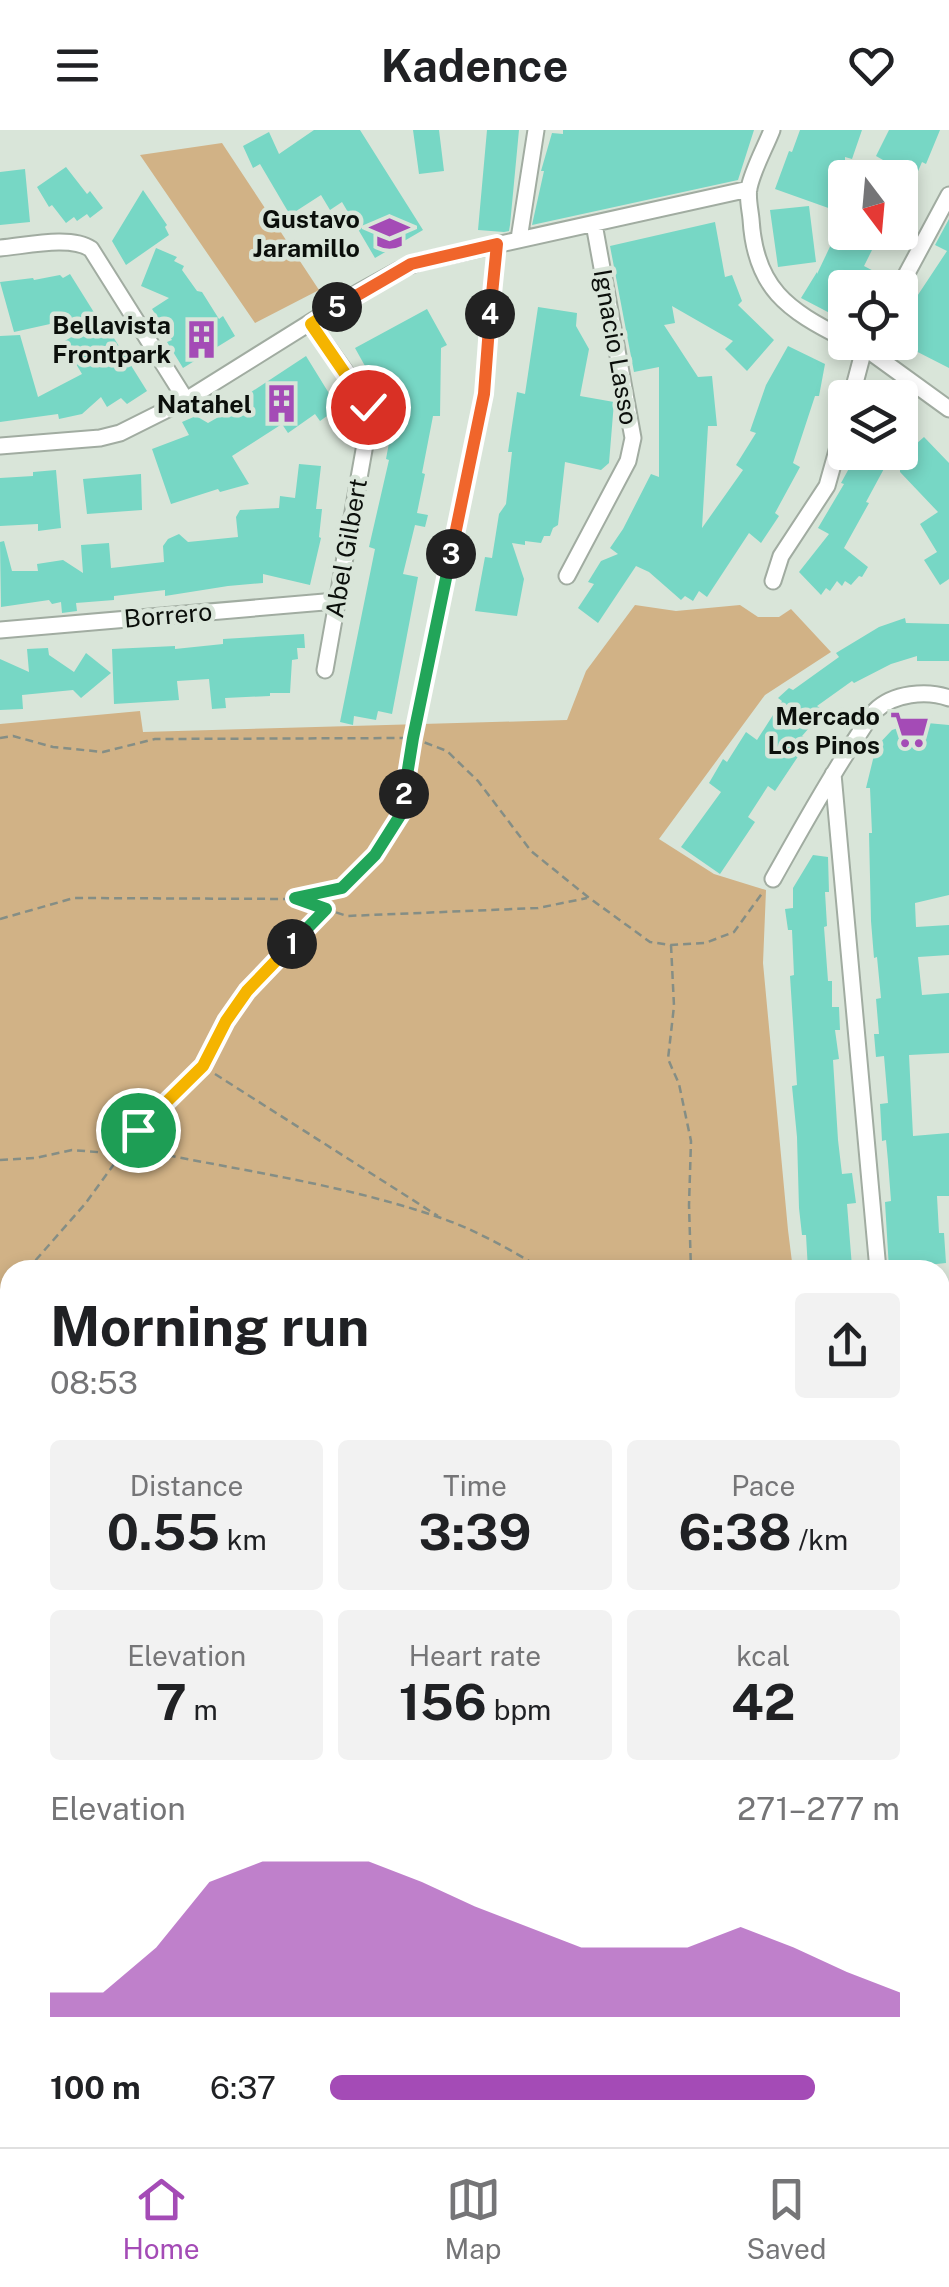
<!DOCTYPE html>
<meta charset="utf-8">
<style>
:root{--surface:#fff;--page:#f2f2f2;--text:#202124;--muted:#757577;--line:#e0e0e0;--accent:#a44bb6}
body{margin:0;font-family:"Public Sans",sans-serif;background:var(--page);color:var(--text);height:100vh;display:flex;flex-direction:column;font-size:38px;white-space:nowrap}
*{box-sizing:border-box;margin:0}
p{font-size:32px;color:var(--muted)}
.icon{flex:none;width:55px;height:55px;fill:none;stroke:currentColor;stroke-width:2;stroke-linecap:round;stroke-linejoin:round}
.map{position:relative;flex:1;overflow:hidden}
.sheet{position:absolute;left:0px;top:1130px;width:950px;height:888px;display:flex;flex-direction:column;background:var(--surface);border-radius:30px 30px 0 0;box-shadow:0 5px 15px #0003}
.sheet>*{flex:none}
.needle{width:65px;rotate:164deg}
.buttons{position:absolute;left:828px;top:30px;display:grid;gap:20px}
.buttons a{display:grid;place-items:center;width:90px;height:90px;border-radius:10px;background:var(--surface);box-shadow:0 5px 15px #0003;font-size:50px}
.pin{position:absolute;display:grid;place-items:center;width:85px;height:85px;color:#fff;margin:-42px;border:5px solid #fff;border-radius:50%;box-shadow:0 2px 10px #0007}
.km{position:absolute;width:50px;height:50px;margin:-25px;border-radius:50%;background:#222;color:#fff;font-size:28px;line-height:50px;text-align:center}
.round{display:grid;place-items:center;flex:none;width:105px;height:105px;border-radius:10px;background:var(--page)}
.overview{display:flex;align-items:center;justify-content:space-between;height:170px;padding:0 50px}
h1{font-size:55px;font-weight:700;line-height:75px}
.figures{display:grid;grid-template-columns:repeat(3,1fr);gap:15px;height:170px;padding:10px 50px}
.figures div{display:grid;align-content:center;border-radius:10px;background:var(--page);text-align:center}
.figures b{font-size:50px;font-weight:700}
.figures small{font-size:28px;font-weight:400}
.figures p{font-size:28px}
.chart{height:280px;padding:20px 50px}
.chart p{display:flex;justify-content:space-between}
.chart svg{width:100%;height:180px;margin-top:10px;fill:var(--accent);opacity:.7}
ul{padding:0 50px;list-style:none;font-size:32px}
li{display:grid;grid-template-columns:160px 120px 1fr;align-items:center;height:75px}
li i{height:25px;border-radius:12px;background:var(--accent)}
header{display:flex;justify-content:space-between;align-items:center;height:130px;padding:0 50px;background:var(--surface);font-size:45px;font-weight:700}
.dock{display:flex;justify-content:space-around;align-items:center;height:140px;border-top:2px solid var(--line);background:var(--surface);font-size:28px;color:var(--muted)}
.dock a{display:grid;justify-items:center;gap:5px}
.dock .active{color:var(--accent)}
.map>svg:first-child{display:block}
.green{fill:#d1b286}
.lines{fill:none;stroke-linecap:round;stroke-linejoin:round}
.stream{stroke:#72d1e8;stroke-width:5}
.building{fill:#77d7c5}
.lane-casing{stroke:#a1aca1;stroke-width:11}
.street-casing{stroke:#a1aca1;stroke-width:19}
.path{stroke:#858e85;stroke-width:2.5;stroke-dasharray:8 5;stroke-linecap:butt}
.lane{stroke:#fff;stroke-width:8}
.street{stroke:#fff;stroke-width:15}
.split-1-casing{stroke:#fff;stroke-width:20}
.split-2-casing{stroke:#fff;stroke-width:20}
.split-3-casing{stroke:#fff;stroke-width:20}
.split-4-casing{stroke:#fff;stroke-width:20}
.split-5-casing{stroke:#fff;stroke-width:20}
.split-6-casing{stroke:#fff;stroke-width:20}
.split-1{stroke:#f5b400;stroke-width:12}
.split-2{stroke:#22a559;stroke-width:12}
.split-3{stroke:#22a559;stroke-width:12}
.split-4{stroke:#f0652b;stroke-width:12}
.split-5{stroke:#f0652b;stroke-width:12}
.split-6{stroke:#f5b400;stroke-width:12}
.labels{text-anchor:middle;dominant-baseline:central;stroke-width:9;stroke-linejoin:round;paint-order:stroke}
.poi-label{font-size:25px;font-weight:bold;fill:#0b0f0b;stroke:#d9e5d9;text-anchor:end}
.street-label{font-size:25px;fill:#0b0f0b;stroke:#d9e5d9}
</style>
<header><svg class="icon" aria-label="menu" viewBox="0 0 24 24"><path d="M4 6h16M4 12h16M4 18h16"/></svg>Kadence<svg class="icon" aria-label="heart" viewBox="0 0 24 24"><path d="M12 20l-8-8c-3-5 5-10 8-4 3-6 11-1 8 4z"/></svg></header>
<div class="map">
<svg width="949" height="2017" viewBox="0 0 949 2017">
<rect width="100%" height="100%" fill="#d9e5d9"/>
<path class="green" d="M 222,13 L 319,160 L 255,193 L 140,25 Z
M 635,475 L 676,481 L 740,475 L 758,487 L 779,487 L 791,479 L 831,522 L 765,565 L 659,709 L 714,744 L 766,760 L 763,833 L 788,1100 L 793,1140 L 10,1140 L 10,2008 L 784,2008 L 783,2017 L 0,2017 L 0,594 L 140,581 L 143,602 L 567,590 L 586,541 Z
M 949,1350 L 949,1482 L 940,1484 L 940,1356 Z
M 797,2008 L 864,2008 L 862,2017 L 796,2017 Z"/>
<g class="lines">
<path class="stream" d="M 177,1140 L 182,1136 L 257,1140
M 0,1282 L 10,1279"/>
</g>
<path class="building" d="M 314,0 L 360,0 L 423,100 L 375,128 L 342,72 L 330,80 L 321,65 L 290,85 L 260,34 L 253,38 L 243,16 L 269,2 L 279,24 Z
M 413,0 L 439,0 L 444,41 L 419,44 Z
M 487,0 L 519,0 L 510,95 L 509,101 L 504,102 L 478,100 Z
M 563,0 L 754,0 L 738,50 L 532,95 L 544,41 L 541,41 L 552,3 L 563,4 Z
M 800,0 L 862,0 L 852,29 L 845,27 L 845,48 L 834,80 L 775,59 L 789,21 L 792,22 Z
M 889,0 L 940,0 L 926,34 L 922,32 L 916,46 L 913,45 L 900,70 L 900,48 L 874,48 L 883,30 L 876,26 Z
M 66,37 L 87,64 L 90,61 L 103,78 L 90,88 L 87,84 L 77,91 L 74,87 L 66,93 L 52,75 L 49,77 L 37,57 Z
M 25,39 L 30,92 L 0,95 L 0,42 Z
M 143,60 L 167,95 L 165,97 L 169,105 L 126,135 L 112,111 Z
M 809,76 L 816,132 L 778,137 L 770,80 Z
M 845,85 L 845,105 L 846,102 L 881,102 L 864,136 L 887,148 L 883,158 L 845,158 L 845,191 L 801,168 L 817,142 L 817,144 Z
M 949,89 L 949,238 L 900,213 L 900,192 L 947,121 L 935,115 Z
M 715,92 L 725,147 L 732,145 L 742,171 L 738,175 L 774,210 L 747,241 L 725,219 L 733,211 L 672,176 L 675,193 L 664,195 L 698,247 L 712,246 L 717,296 L 708,296 L 702,398 L 743,340 L 736,335 L 756,303 L 750,301 L 766,255 L 788,216 L 825,234 L 819,266 L 815,266 L 793,333 L 800,337 L 775,383 L 779,386 L 761,413 L 749,403 L 707,467 L 699,461 L 693,471 L 685,466 L 681,470 L 649,442 L 636,436 L 598,493 L 578,478 L 594,454 L 588,452 L 601,431 L 618,424 L 610,418 L 623,399 L 651,344 L 659,347 L 659,237 L 634,242 L 610,116 Z
M 156,118 L 177,127 L 174,131 L 184,136 L 182,140 L 197,161 L 202,162 L 219,189 L 223,186 L 235,206 L 183,238 L 167,212 L 172,210 L 152,179 L 169,168 L 141,156 Z
M 70,144 L 95,184 L 14,202 L 0,152 L 33,148 L 34,150 L 60,145 L 63,148 Z
M 538,177 L 577,183 L 576,196 L 589,219 L 580,266 L 614,272 L 609,333 L 601,340 L 565,332 L 558,395 L 553,398 L 550,406 L 544,406 L 541,413 L 525,411 L 525,415 L 512,413 L 524,449 L 517,486 L 475,481 L 485,427 L 492,428 L 499,384 L 506,374 L 512,322 L 508,322 L 517,262 L 525,264 Z
M 427,179 L 447,215 L 441,218 L 440,286 L 433,286 L 422,343 L 425,344 L 417,383 L 428,385 L 425,397 L 415,395 L 403,444 L 418,447 L 392,584 L 378,581 L 376,590 L 354,586 L 353,595 L 340,592 L 375,419 L 369,417 L 389,330 L 386,329 L 394,286 L 387,286 L 380,251 L 375,254 L 355,218 Z
M 102,189 L 147,261 L 127,274 L 121,268 L 107,277 L 101,267 L 82,284 L 59,289 L 58,284 L 0,292 L 0,206 L 20,205 L 38,267 L 82,244 L 63,212 Z
M 306,226 L 338,278 L 320,291 L 315,284 L 288,303 L 282,294 L 232,326 L 249,354 L 220,362 L 218,359 L 171,374 L 152,319 L 189,305 L 182,292 L 196,286 L 208,293 L 229,281 L 225,274 L 238,267 L 242,268 Z
M 924,307 L 949,333 L 949,449 L 940,455 L 924,430 L 937,422 L 920,394 L 938,382 L 900,342 L 900,328 Z
M 858,322 L 893,322 L 866,372 L 869,373 L 844,418 L 868,437 L 862,447 L 859,446 L 851,455 L 845,451 L 842,456 L 837,451 L 830,461 L 826,458 L 821,465 L 799,442 L 829,404 L 818,398 L 844,354 L 841,353 Z
M 299,334 L 321,336 L 316,379 L 322,379 L 319,407 L 321,408 L 310,455 L 263,444 L 263,453 L 228,456 L 165,466 L 165,460 L 114,466 L 114,470 L 76,473 L 77,481 L 62,483 L 61,472 L 52,474 L 49,470 L 1,477 L 0,412 L 4,411 L 12,441 L 38,441 L 37,434 L 63,430 L 83,443 L 81,415 L 109,413 L 111,438 L 164,432 L 163,416 L 168,409 L 179,404 L 188,412 L 238,407 L 236,387 L 240,380 L 279,378 L 280,366 L 295,368 Z
M 56,340 L 61,398 L 38,401 L 38,394 L 0,396 L 0,348 L 33,346 L 33,342 Z
M 141,344 L 142,380 L 87,384 L 83,349 Z
M 905,488 L 906,493 L 949,494 L 949,531 L 917,531 L 917,526 L 891,534 L 854,553 L 852,551 L 817,576 L 824,581 L 802,606 L 809,610 L 775,661 L 768,656 L 748,687 L 755,692 L 720,744 L 681,717 L 721,662 L 709,653 L 723,629 L 727,632 L 746,602 L 757,610 L 782,571 L 778,568 L 789,558 L 793,560 L 839,527 L 836,523 L 879,497 Z
M 304,504 L 305,518 L 297,518 L 298,529 L 292,530 L 290,563 L 270,563 L 270,566 L 225,568 L 226,578 L 212,579 L 209,549 L 177,551 L 179,570 L 114,574 L 112,519 L 175,516 L 175,519 L 223,514 L 223,509 Z
M 48,518 L 49,525 L 74,542 L 86,523 L 111,543 L 81,568 L 73,560 L 22,565 L 23,579 L 0,580 L 0,529 L 29,542 L 27,519 Z
M 916,592 L 949,595 L 949,765 L 915,773 L 916,797 L 949,795 L 949,825 L 918,827 L 922,865 L 949,863 L 949,923 L 909,925 L 913,1006 L 949,1003 L 949,1066 L 937,1066 L 939,1103 L 944,1103 L 946,1133 L 889,1139 L 885,1072 L 891,1071 L 888,1031 L 886,1010 L 882,1011 L 880,974 L 888,973 L 884,926 L 876,927 L 874,904 L 879,904 L 876,869 L 881,868 L 877,827 L 874,828 L 871,791 L 869,703 L 872,703 L 870,658 L 866,658 L 876,617 L 892,600 Z
M 813,725 L 828,727 L 829,762 L 825,762 L 827,796 L 824,797 L 828,851 L 832,851 L 832,877 L 839,877 L 840,900 L 835,900 L 839,929 L 833,930 L 838,1010 L 842,1044 L 852,1043 L 856,1073 L 847,1074 L 852,1137 L 821,1140 L 808,1140 L 806,1105 L 802,1105 L 799,1078 L 797,1007 L 792,956 L 797,955 L 790,846 L 794,845 L 792,800 L 788,800 L 785,779 L 793,778 L 793,758 Z"/>
<g class="lines">
<defs>
<path id="lane" d="M 491,174 L 497,114"/>
<path id="street" d="M 772,0 C 765,18 753,39 749,58 C 747,67 750,79 751,89 C 755,158 787,180 845,209
M 519,109 L 536,0
M 0,118 C 25,116 71,105 91,119 L 186,270
M 899,158 L 949,65
M 311,194 L 366,271 L 370,286 L 325,540
M 851,212 L 869,221 L 949,279
M 851,268 L 864,219 L 869,212
M 0,316 L 100,308 L 120,303 L 186,270 L 359,162 L 399,140 L 419,132 L 749,59
M 567,446 L 628,331 L 633,308 L 594,94
M 773,451 L 781,426 L 827,356 L 845,292
M 0,500 L 336,471
M 833,644 L 878,1140
M 773,749 C 799,703 824,657 853,613 C 860,603 867,590 875,581 C 893,563 927,560 949,568
M 940,1343 L 949,1337
M 940,1931 L 949,1920
M 873,2017 L 874,2008"/>
</defs>
<use href="#lane" class="lane-casing"/>
<use href="#street" class="street-casing"/>
<path class="path" d="M 0,608 L 13,606 L 53,617 L 103,622 L 155,609 L 413,608 L 447,621 L 478,651 L 531,721 L 588,767 L 650,812 L 671,815 L 705,813 L 734,802 L 763,762
M 299,770 L 347,786 L 538,778 L 587,768
M 0,789 L 74,768 L 295,769 L 342,758 L 375,725 L 401,683 L 413,608 L 484,264 L 490,185
M 671,815 L 674,876 L 668,929 L 679,954 L 691,1011 L 689,1075 L 691,1140
M 204,937 L 438,1086
M 139,1002 L 156,1023 C 251,1042 349,1056 441,1088 C 478,1101 511,1120 544,1140
M 0,1030 L 35,1028 L 72,1020 L 121,1024
M 27,1140 L 85,1074 L 138,1001 L 203,936 L 226,891 L 247,861 L 326,779
M 0,1170 L 10,1159
M 0,1294 L 10,1293
M 0,1426 L 10,1425
M 940,1482 L 949,1479
M 940,1661 L 949,1662
M 0,1970 L 10,1980
M 38,2008 L 48,2017
M 165,2008 L 170,2017
M 676,2008 L 683,2017
M 691,2008 L 705,2017
M 891,2012 L 949,2014"/>
<use href="#lane" class="lane"/>
<use href="#street" class="street"/>
</g>
<g class="lines">
<defs>
<path id="split-1" d="M 138,1000 L 203,936 L 226,891 L 247,861 L 292,814"/>
<path id="split-2" d="M 292,814 L 326,779 L 295,768 L 342,758 L 375,725 L 401,684 L 404,664"/>
<path id="split-3" d="M 404,664 L 413,608 L 451,424"/>
<path id="split-4" d="M 451,424 L 484,264 L 490,184"/>
<path id="split-5" d="M 337,177 L 411,134 L 497,114 L 490,184"/>
<path id="split-6" d="M 337,177 L 311,194 L 368,277"/>
</defs>
<use href="#split-1" class="split-1-casing"/>
<use href="#split-2" class="split-2-casing"/>
<use href="#split-3" class="split-3-casing"/>
<use href="#split-4" class="split-4-casing"/>
<use href="#split-5" class="split-5-casing"/>
<use href="#split-6" class="split-6-casing"/>
<use href="#split-1" class="split-1"/>
<use href="#split-2" class="split-2"/>
<use href="#split-3" class="split-3"/>
<use href="#split-4" class="split-4"/>
<use href="#split-5" class="split-5"/>
<use href="#split-6" class="split-6"/>
</g>
<defs>
<symbol id="school-bare" viewBox="-9 -9 18 18"><path d="M0-5L7-2L0 1L-7-2ZM-4 1L0 2.5L4 1V4Q0 6-4 4Z" fill="#a44bb6" stroke="#d9e5d9" stroke-width="2.5" paint-order="stroke"/></symbol>
<symbol id="building-bare" viewBox="-9 -9 18 18"><path d="M-4-6H4V6H1V3H-1V6H-4ZM-2.5-4.3h1.7v1.8h-1.7ZM.8-4.3h1.7v1.8H.8ZM-2.5-1h1.7V.8h-1.7ZM.8-1h1.7V.8H.8Z" fill="#a44bb6" stroke="#d9e5d9" stroke-width="2.5" paint-order="stroke"/></symbol>
<symbol id="supermarket-bare" viewBox="-9 -9 18 18"><path d="M-6-5.5h2.5l.6 2H6L4.5 2H-2.5L-4.4-4H-6ZM-1.5 3.2a1.3 1.3 0 1 0 .1 0ZM3 3.2a1.3 1.3 0 1 0 .1 0Z" fill="#a44bb6" stroke="#d9e5d9" stroke-width="2.5" paint-order="stroke"/></symbol>
</defs>
<g fill-rule="evenodd">
<use href="#school-bare" x="362" y="76" width="55" height="55"/>
<use href="#building-bare" x="174" y="182" width="55" height="55"/>
<use href="#building-bare" x="254" y="246" width="55" height="55"/>
<use href="#supermarket-bare" x="882" y="572" width="55" height="55"/>
</g>
<g class="labels">
<g class="poi-label">
<text x="360" y="89">Gustavo<tspan x="360" dy="29">Jaramillo</tspan></text>
<text x="171" y="195">Bellavista<tspan x="171" dy="29">Frontpark</tspan></text>
<text x="252" y="274">Natahel</text>
<text x="880" y="586">Mercado<tspan x="880" dy="29">Los Pinos</tspan></text>
</g>
<g class="street-label">
<text transform="translate(616 217) rotate(80)">Ignacio Lasso</text>
<text transform="translate(346 418) rotate(-80)">Abel Gilbert</text>
<text transform="translate(168 485) rotate(-5)">Borrero</text>
</g>
</g>
</svg>
<div class="buttons">
<a><svg class="needle" viewBox="-14 -14 28 28"><path d="M0-13l5 13h-10z" fill="#e53935"/><path d="M0 13l5-13h-10z" fill="#757577"/></svg></a>
<a><svg class="icon" aria-label="locate" viewBox="0 0 24 24"><circle cx="12" cy="12" r="6"/><path d="M12 2v4M12 18v4M2 12h4M18 12h4"/></svg></a>
<a><svg class="icon" aria-label="layers" viewBox="0 0 24 24"><path d="M12 4l9 5-9 5-9-5zM3 14l9 5 9-5"/></svg></a>
</div>
<div class="pin" style="left:138px;top:1000px;background:#1e9e55"><svg class="icon" aria-label="arrive" viewBox="0 0 24 24"><path d="M6 21V4h12l-3 4 3 4H6"/></svg></div>
<div class="pin" style="left:368px;top:277px;background:#d93025"><svg class="icon" aria-label="check" viewBox="0 0 24 24"><path d="M5 12l5 5 9-10"/></svg></div>
<b class="km" style="left:292px;top:814px">1</b>
<b class="km" style="left:404px;top:664px">2</b>
<b class="km" style="left:451px;top:424px">3</b>
<b class="km" style="left:490px;top:184px">4</b>
<b class="km" style="left:337px;top:177px">5</b>
<section class="sheet">
<div class="overview"><div><h1>Morning run</h1><p>08:53</p></div><a class="round"><svg class="icon" aria-label="share" viewBox="0 0 24 24"><path d="M12 15V3M7 8l5-5 5 5M5 13v7h14v-7"/></svg></a></div>
<div class="figures">
<div><p>Distance</p><b>0.55<small> km</small></b></div>
<div><p>Time</p><b>3:39</b></div>
<div><p>Pace</p><b>6:38<small> /km</small></b></div>
</div>
<div class="figures">
<div><p>Elevation</p><b>7<small> m</small></b></div>
<div><p>Heart rate</p><b>156<small> bpm</small></b></div>
<div><p>kcal</p><b>42</b></div>
</div>
<div class="chart"><p><span>Elevation</span>271–277 m</p>
<svg viewBox="0 0 160 44" preserveAspectRatio="none"><path d="M0 44V38L10 38L20 27L30 11L40 6L50 6L60 6L70 11L80 17L90 22L100 27L110 27L120 27L130 22L140 27L150 33L160 38V44z"/></svg>
</div>
<ul>
<li><b>100 m</b>6:37<i style="width:85%"></i></li>
</ul>
</section>
</div>
<nav class="dock">
<a class="active"><svg class="icon" aria-label="home" viewBox="0 0 24 24"><path d="M3 11l9-7 9 7M6 9v11h12V9"/></svg>Home</a>
<a><svg class="icon" aria-label="map" viewBox="0 0 24 24"><path d="M3 6l6-2 6 2 6-2v14l-6 2-6-2-6 2zM9 4v14M15 6v14"/></svg>Map</a>
<a><svg class="icon" aria-label="saved" viewBox="0 0 24 24"><path d="M7 4h10v16l-5-4-5 4z"/></svg>Saved</a>
</nav>
